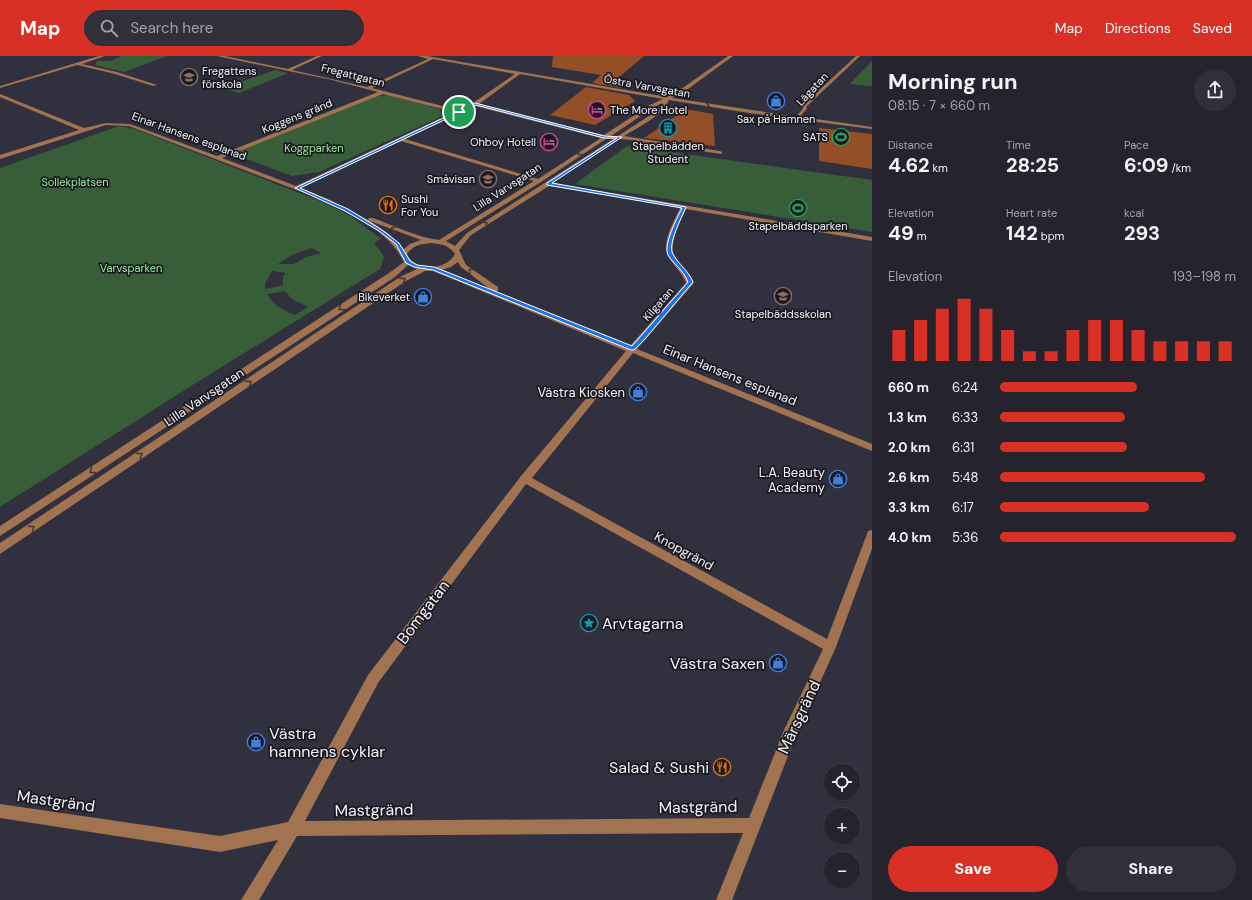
<!DOCTYPE html>
<meta charset="utf-8">
<style>
:root{--surface:#25242e;--page:#31303a;--text:#f1f3f6;--muted:#a3a4aa;--line:#42414a;--accent:#d93025}
body{margin:0;font-family:"DM Sans",sans-serif;background:var(--page);color:var(--text);height:100vh;display:flex;flex-direction:column;font-size:15px;white-space:nowrap}
*{box-sizing:border-box;margin:0}
p{font-size:13px;color:var(--muted)}
.icon{flex:none;width:22px;height:22px;fill:none;stroke:currentColor;stroke-width:2;stroke-linecap:round;stroke-linejoin:round}
.map{position:relative;flex:1;overflow:hidden}
.sheet{display:flex;flex-direction:column;background:var(--surface);width:380px}
.sheet>*{flex:none}
.controls{position:absolute;left:824px;top:708px;display:grid;gap:8px}
.controls a{display:grid;place-items:center;width:36px;height:36px;border-radius:50%;background:var(--surface);box-shadow:0 1px 3px #0004,0 0 0 1px var(--line);font-size:20px}
.pin{position:absolute;display:grid;place-items:center;width:34px;height:34px;color:#fff;margin:-17px;border:2px solid #fff;border-radius:50%;box-shadow:0 1px 4px #0007}
.round{display:grid;place-items:center;flex:none;width:42px;height:42px;border-radius:21px;background:var(--page)}
.summary{display:flex;align-items:center;justify-content:space-between;height:68px;padding:0 16px}
h1{font-size:22px;font-weight:700;line-height:30px}
.figures{display:grid;grid-template-columns:repeat(3,1fr);gap:6px;height:68px;padding:4px 16px}
.figures div{display:grid;align-content:center}
.figures b{font-size:20px;font-weight:700}
.figures small{font-size:11px;font-weight:400}
.figures p{font-size:11px}
.chart{height:112px;padding:8px 16px}
.chart p{display:flex;justify-content:space-between}
.chart svg{width:100%;height:72px;margin-top:4px;stroke:var(--accent);stroke-width:6}
.button{display:flex;gap:8px;margin-top:auto;padding:8px 16px}
.button a{flex:1;height:46px;border-radius:24px;background:var(--accent);color:#fff;font-size:16px;font-weight:700;line-height:46px;text-align:center}
.button a+a{background:var(--page);color:var(--text)}
ul{padding:0 16px;list-style:none;font-size:13px}
li{display:grid;grid-template-columns:64px 48px 1fr;align-items:center;height:30px}
li i{height:10px;border-radius:5px;background:var(--accent)}
header{display:flex;align-items:center;gap:24px;box-sizing:border-box;height:56px;padding:0 20px;background:var(--accent);color:#fff}
header strong{font-size:19px}
nav{display:flex;gap:22px;margin-inline-start:auto;font-size:14px}
.search{width:280px;height:36px;background:var(--page);display:flex;align-items:center;gap:10px;box-sizing:border-box;padding:0 14px;border-radius:22px;color:var(--muted);font-size:15px}
main{display:flex;flex:1;min-height:0}
.map>svg:first-child{display:block}
.green{fill:#375e39;fill-rule:evenodd}
.building{fill:#954f26}
.lines{fill:none;stroke-linecap:round;stroke-linejoin:round}
.minor{fill:#a17351;fill-rule:evenodd}
.oneway{stroke:#493830}
.route{fill:#1a73e8;stroke:#fff;fill-rule:evenodd}
.labels{text-anchor:middle;dominant-baseline:central;stroke-width:3.5;stroke-linejoin:round;paint-order:stroke}
.far-poi-label{font-size:11px;fill:#f4f3fd;stroke:#19191f}
.far-street-label{font-size:11px;fill:#f4f3fd;stroke:#19191f}
.far-park-label{font-size:11px;fill:#99ee9c;stroke:#19191f}
.street-label{font-size:13px;fill:#f4f3fd;stroke:#19191f}
.poi-label{font-size:13px;fill:#f4f3fd;stroke:#19191f;text-anchor:end}
.near-street-label{font-size:16px;fill:#f4f3fd;stroke:#19191f}
.near-poi-label{font-size:16px;fill:#f4f3fd;stroke:#19191f;text-anchor:start}
</style>
<header>
<strong>Map</strong>
<div class="search"><svg class="icon" aria-label="search" viewBox="0 0 24 24"><circle cx="10" cy="10" r="6"/><path d="M15 15l6 6"/></svg>Search here</div>
<nav><a>Map</a><a>Directions</a><a>Saved</a></nav>
</header>
<main>
<div class="map">
<svg width="872" height="844" viewBox="0 0 872 844">
<rect width="100%" height="100%" fill="#31303e"/>
<path class="green" d="M 114,0 L 99,5 L 111,5 L 121,0 L 167,0 L 124,16 L 95,9 L 97,5 Z
M 872,5 L 872,30 L 850,28 Z
M 275,14 L 288,17 L 239,37 L 222,32 Z
M 389,39 L 439,53 L 445,59 L 319,116 L 292,120 L 241,101 L 241,94 L 375,40 Z
M 119,70 L 135,73 L 325,147 L 349,159 L 381,183 L 376,185 L 375,189 L 381,196 L 384,201 L 380,213 L 199,325 L 0,451 L 0,112 ZM 312,192 L 321,197 L 306,201 L 294,208 L 278,208 L 292,199 ZM 272,215 L 286,217 L 283,221 L 283,229 L 265,233 L 265,227 ZM 285,235 L 292,243 L 308,251 L 295,259 C 283,254 274,250 267,238 Z
M 627,90 L 872,124 L 872,176 L 575,128 Z"/>
<path class="building" d="M 553,0 L 644,0 L 618,22 L 611,21 L 622,32 L 592,27 L 601,19 L 552,11 Z
M 586,31 L 629,39 L 635,45 L 595,69 L 550,59 Z
M 686,53 L 713,58 L 715,90 L 644,82 Z
M 819,72 L 872,78 L 872,113 L 819,105 Z"/>
<g class="lines">
<path class="minor" d="M 99,0 L 105,0 L 82,8 L 117,16 L 157,29 L 153,30 L 115,18 L 77,9 L 0,32 L 0,30 Z
M 217,0 L 225,0 L 288,13 L 317,0 L 322,0 L 292,14 L 367,31 L 428,3 L 418,0 L 427,0 L 667,41 L 684,31 L 728,0 L 733,0 L 688,33 L 672,42 L 798,61 L 798,58 L 803,53 L 802,50 L 856,0 L 860,0 L 806,51 L 807,53 L 802,58 L 802,61 L 872,71 L 872,73 L 802,64 L 800,65 L 798,64 L 736,55 L 669,44 C 661,61 640,70 624,80 L 720,95 L 722,96 L 722,98 L 655,89 L 632,84 L 620,83 L 552,127 L 872,181 L 872,185 L 686,153 C 681,164 667,190 675,201 C 681,210 689,217 694,227 L 637,293 L 872,388 L 872,395 L 633,297 L 532,422 L 827,583 L 867,478 L 868,475 L 872,474 L 872,493 L 836,591 L 795,682 L 732,844 L 716,844 L 743,777 L 297,780 L 259,844 L 241,844 L 278,784 L 220,796 L 0,762 L 0,748 L 220,780 L 288,766 L 368,619 L 521,420 L 626,295 L 433,215 L 425,215 L 406,225 L 0,498 L 0,487 L 400,221 L 417,213 L 408,209 L 395,221 L 0,480 L 0,470 L 389,217 L 404,206 C 387,172 348,157 315,141 L 129,70 L 106,69 L 0,103 L 0,99 L 79,74 L 0,41 L 0,38 L 84,72 L 106,67 L 130,68 L 217,100 L 378,36 L 332,24 ZM 433,3 L 515,18 L 473,47 L 458,54 L 372,32 ZM 520,18 L 663,43 L 650,49 L 604,79 L 479,48 ZM 383,38 L 454,56 L 296,130 L 222,102 ZM 663,47 L 661,51 L 655,56 L 618,80 L 611,80 L 654,51 ZM 475,50 L 601,82 L 538,123 L 405,83 ZM 606,83 L 613,83 L 467,177 L 455,190 L 446,185 L 541,126 ZM 401,85 L 534,125 L 439,184 C 416,181 395,170 373,162 L 369,162 L 368,164 L 330,144 L 301,132 ZM 549,130 L 680,152 C 674,166 659,189 670,203 C 675,211 682,217 686,227 L 630,290 L 495,235 L 498,235 L 498,231 L 466,209 L 459,194 L 471,179 ZM 370,165 L 421,184 L 410,188 L 404,193 L 389,178 ZM 431,187 C 441,188 449,189 455,198 C 446,215 415,216 407,198 C 413,189 421,188 431,187 ZM 458,206 L 461,211 L 491,234 L 442,214 L 451,211 ZM 526,428 L 823,593 L 784,674 L 749,762 L 305,765 L 378,627 Z"/>
</g>
<defs><path id="oneway-chevron" d="M-2-3.5L2.5 0L-2 3.5" fill="none" stroke-width="1.6" stroke-linecap="round" stroke-linejoin="round"/></defs>
<g class="oneway">
<use href="#oneway-chevron" transform="translate(707 50) rotate(10)"/>
<use href="#oneway-chevron" transform="translate(580 97) rotate(146)"/>
<use href="#oneway-chevron" transform="translate(485 168) rotate(-32)"/>
<use href="#oneway-chevron" transform="translate(394 173) rotate(-158)"/>
<use href="#oneway-chevron" transform="translate(471 215) rotate(-141)"/>
<use href="#oneway-chevron" transform="translate(403 224) rotate(-33)"/>
<use href="#oneway-chevron" transform="translate(341 252) rotate(147)"/>
<use href="#oneway-chevron" transform="translate(249 327) rotate(-34)"/>
<use href="#oneway-chevron" transform="translate(140 399) rotate(-34)"/>
<use href="#oneway-chevron" transform="translate(92 415) rotate(147)"/>
<use href="#oneway-chevron" transform="translate(32 472) rotate(-34)"/>
</g>
<path class="route" d="M 475,47 L 604,80 L 622,81 L 552,127 L 686,151 C 682,161 667,189 673,198 C 679,209 688,214 693,226 L 645,283 L 634,294 L 631,294 L 433,214 L 414,211 L 406,207 L 396,188 L 379,175 L 345,155 L 295,132 ZM 476,49 L 604,82 L 617,82 L 547,127 L 547,129 L 682,152 C 677,162 663,189 668,199 C 674,209 683,213 688,226 L 632,290 L 447,216 L 434,211 L 417,209 L 410,205 L 399,187 L 382,174 L 348,153 L 300,132 Z"/>
<defs>
<symbol id="school-ring" viewBox="-11 -11 22 22"><circle r="9.5" fill="#19191f" stroke="#8d6e63" stroke-width="1.5"/><path d="M0-5L7-2L0 1L-7-2ZM-4 1L0 2.5L4 1V4Q0 6-4 4Z" fill="#8d6e63"/></symbol>
<symbol id="shop-ring" viewBox="-11 -11 22 22"><circle r="9.5" fill="#19191f" stroke="#3f7fe0" stroke-width="1.5"/><path d="M-5-2.5h2.3a2.7 3.5 0 0 1 5.4 0H5L5.5 6h-11ZM-1.5-2.5h3a1.5 2.3 0 0 0-3 0Z" fill="#3f7fe0"/></symbol>
<symbol id="hotel-ring" viewBox="-11 -11 22 22"><circle r="9.5" fill="#19191f" stroke="#d1479c" stroke-width="1.5"/><path d="M-6-4.5h1.5V1H6V5H4.5V3h-9V5H-6ZM-4 0a1.8 1.8 0 1 1 3.6 0ZM.5 0V-2.5h3Q6-2.5 6 0Z" fill="#d1479c"/></symbol>
<symbol id="building-ring" viewBox="-11 -11 22 22"><circle r="9.5" fill="#19191f" stroke="#0f9aa8" stroke-width="1.5"/><path d="M-4-6H4V6H1V3H-1V6H-4ZM-2.5-4.3h1.7v1.8h-1.7ZM.8-4.3h1.7v1.8H.8ZM-2.5-1h1.7V.8h-1.7ZM.8-1h1.7V.8H.8Z" fill="#0f9aa8"/></symbol>
<symbol id="stadium-ring" viewBox="-11 -11 22 22"><circle r="9.5" fill="#19191f" stroke="#2e9e5b" stroke-width="1.5"/><path d="M0-5a6.5 5 0 1 0 0 10a6.5 5 0 1 0 0-10ZM-3.5-1.8h7v3.6h-7Z" fill="#2e9e5b"/></symbol>
<symbol id="restaurant-ring" viewBox="-11 -11 22 22"><circle r="9.5" fill="#19191f" stroke="#e8710a" stroke-width="1.5"/><path d="M-5-6h1v4h1v-4h1v4h1v-4h1v5L-1.5 .5V6h-2V.5L-5-1ZM5-6V6H3V1.5H1.5Q1.5-4 5-6Z" fill="#e8710a"/></symbol>
<symbol id="sight-ring" viewBox="-11 -11 22 22"><circle r="9.5" fill="#19191f" stroke="#0f9aa8" stroke-width="1.5"/><path d="M0-6L1.8-2.2L6-1.7L2.9 1.2L3.7 5.4L0 3.3L-3.7 5.4L-2.9 1.2L-6-1.7L-1.8-2.2Z" fill="#0f9aa8"/></symbol>
</defs>
<g fill-rule="evenodd">
<use href="#school-ring" x="179" y="11" width="20" height="20"/>
<use href="#shop-ring" x="766" y="35" width="20" height="20"/>
<use href="#hotel-ring" x="587" y="44" width="20" height="20"/>
<use href="#building-ring" x="658" y="62" width="20" height="20"/>
<use href="#stadium-ring" x="831" y="71" width="20" height="20"/>
<use href="#hotel-ring" x="539" y="76" width="20" height="20"/>
<use href="#school-ring" x="478" y="113" width="20" height="20"/>
<use href="#restaurant-ring" x="378" y="139" width="20" height="20"/>
<use href="#stadium-ring" x="788" y="142" width="20" height="20"/>
<use href="#school-ring" x="773" y="230" width="20" height="20"/>
<use href="#shop-ring" x="413" y="231" width="20" height="20"/>
<use href="#shop-ring" x="628" y="326" width="20" height="20"/>
<use href="#shop-ring" x="828" y="413" width="20" height="20"/>
<use href="#sight-ring" x="579" y="557" width="20" height="20"/>
<use href="#shop-ring" x="768" y="597" width="20" height="20"/>
<use href="#shop-ring" x="246" y="676" width="20" height="20"/>
<use href="#restaurant-ring" x="712" y="701" width="20" height="20"/>
</g>
<g class="labels">
<g class="far-poi-label">
<text x="202" y="15" text-anchor="start">Fregattens<tspan x="202" dy="13">förskola</tspan></text>
<text x="610" y="54" text-anchor="start">The More Hotel</text>
<text x="776" y="63">Sax på Hamnen</text>
<text x="828" y="81" text-anchor="end">SATS</text>
<text x="536" y="86" text-anchor="end">Ohboy Hotell</text>
<text x="668" y="90">Stapelbädden<tspan x="668" dy="13">Student</tspan></text>
<text x="475" y="123" text-anchor="end">Småvisan</text>
<text x="401" y="143" text-anchor="start">Sushi<tspan x="401" dy="13">For You</tspan></text>
<text x="798" y="170">Stapelbäddsparken</text>
<text x="410" y="241" text-anchor="end">Bikeverket</text>
<text x="783" y="258">Stapelbäddsskolan</text>
</g>
<g class="far-street-label">
<text transform="translate(353 19) rotate(14)">Fregattgatan</text>
<text transform="translate(647 30) rotate(10)">Östra Varvsgatan</text>
<text transform="translate(812 33) rotate(-47)">Lägatan</text>
<text transform="translate(297 60) rotate(-22)">Koggens gränd</text>
<text transform="translate(189 80) rotate(20)">Einar Hansens esplanad</text>
<text transform="translate(507 131) rotate(-33)">Lilla Varvsgatan</text>
<text transform="translate(658 248) rotate(-49)">Kilgatan</text>
</g>
<g class="far-park-label">
<text x="314" y="92">Koggparken</text>
<text x="75" y="126">Sollekplatsen</text>
<text x="131" y="212">Varvsparken</text>
</g>
<g class="street-label">
<text transform="translate(730 319) rotate(22)">Einar Hansens esplanad</text>
<text transform="translate(204 341) rotate(-34)">Lilla Varvsgatan</text>
<text transform="translate(684 495) rotate(29)">Knopgränd</text>
</g>
<g class="poi-label">
<text x="625" y="336">Västra Kiosken</text>
<text x="825" y="416">L.A. Beauty<tspan x="825" dy="15">Academy</tspan></text>
</g>
<g class="near-street-label">
<text transform="translate(423 556) rotate(-53)">Bomgatan</text>
<text transform="translate(799 661) rotate(-65)">Märsgränd</text>
<text transform="translate(56 745) rotate(8)">Mastgränd</text>
<text transform="translate(698 751) rotate(-1)">Mastgränd</text>
<text transform="translate(374 754) rotate(-1)">Mastgränd</text>
</g>
<g class="near-poi-label">
<text x="602" y="567">Arvtagarna</text>
<text x="765" y="607" text-anchor="end">Västra Saxen</text>
<text x="269" y="677">Västra<tspan x="269" dy="18">hamnens cyklar</tspan></text>
<text x="709" y="711" text-anchor="end">Salad &amp; Sushi</text>
</g>
</g>
</svg>
<div class="controls">
<a><svg class="icon" aria-label="locate" viewBox="0 0 24 24"><circle cx="12" cy="12" r="6"/><path d="M12 2v4M12 18v4M2 12h4M18 12h4"/></svg></a>
<a>+</a>
<a>−</a>
</div>
<div class="pin" style="left:459px;top:56px;background:#1e9e55"><svg class="icon" aria-label="arrive" viewBox="0 0 24 24"><path d="M6 21V4h12l-3 4 3 4H6"/></svg></div>
</div>
<section class="sheet">
<div class="summary"><div><h1>Morning run</h1><p>08:15 · 7 × 660 m</p></div><a class="round"><svg class="icon" aria-label="share" viewBox="0 0 24 24"><path d="M12 15V3M7 8l5-5 5 5M5 13v7h14v-7"/></svg></a></div>
<div class="figures">
<div><p>Distance</p><b>4.62<small> km</small></b></div>
<div><p>Time</p><b>28:25</b></div>
<div><p>Pace</p><b>6:09<small> /km</small></b></div>
</div>
<div class="figures">
<div><p>Elevation</p><b>49<small> m</small></b></div>
<div><p>Heart rate</p><b>142<small> bpm</small></b></div>
<div><p>kcal</p><b>293</b></div>
</div>
<div class="chart"><p><span>Elevation</span>193–198 m</p>
<svg viewBox="0 0 160 44" preserveAspectRatio="none"><path d="M5 44V25M15 44V19M25 44V12M35 44V6M45 44V12M55 44V25M65 44V38M75 44V38M85 44V25M95 44V19M105 44V19M115 44V25M125 44V32M135 44V32M145 44V32M155 44V32"/></svg>
</div>
<ul>
<li><b>660 m</b>6:24<i style="width:58%"></i></li>
<li><b>1.3 km</b>6:33<i style="width:53%"></i></li>
<li><b>2.0 km</b>6:31<i style="width:54%"></i></li>
<li><b>2.6 km</b>5:48<i style="width:87%"></i></li>
<li><b>3.3 km</b>6:17<i style="width:63%"></i></li>
<li><b>4.0 km</b>5:36<i style="width:100%"></i></li>
</ul>
<div class="button"><a>Save</a><a>Share</a></div>
</section>
</main>
